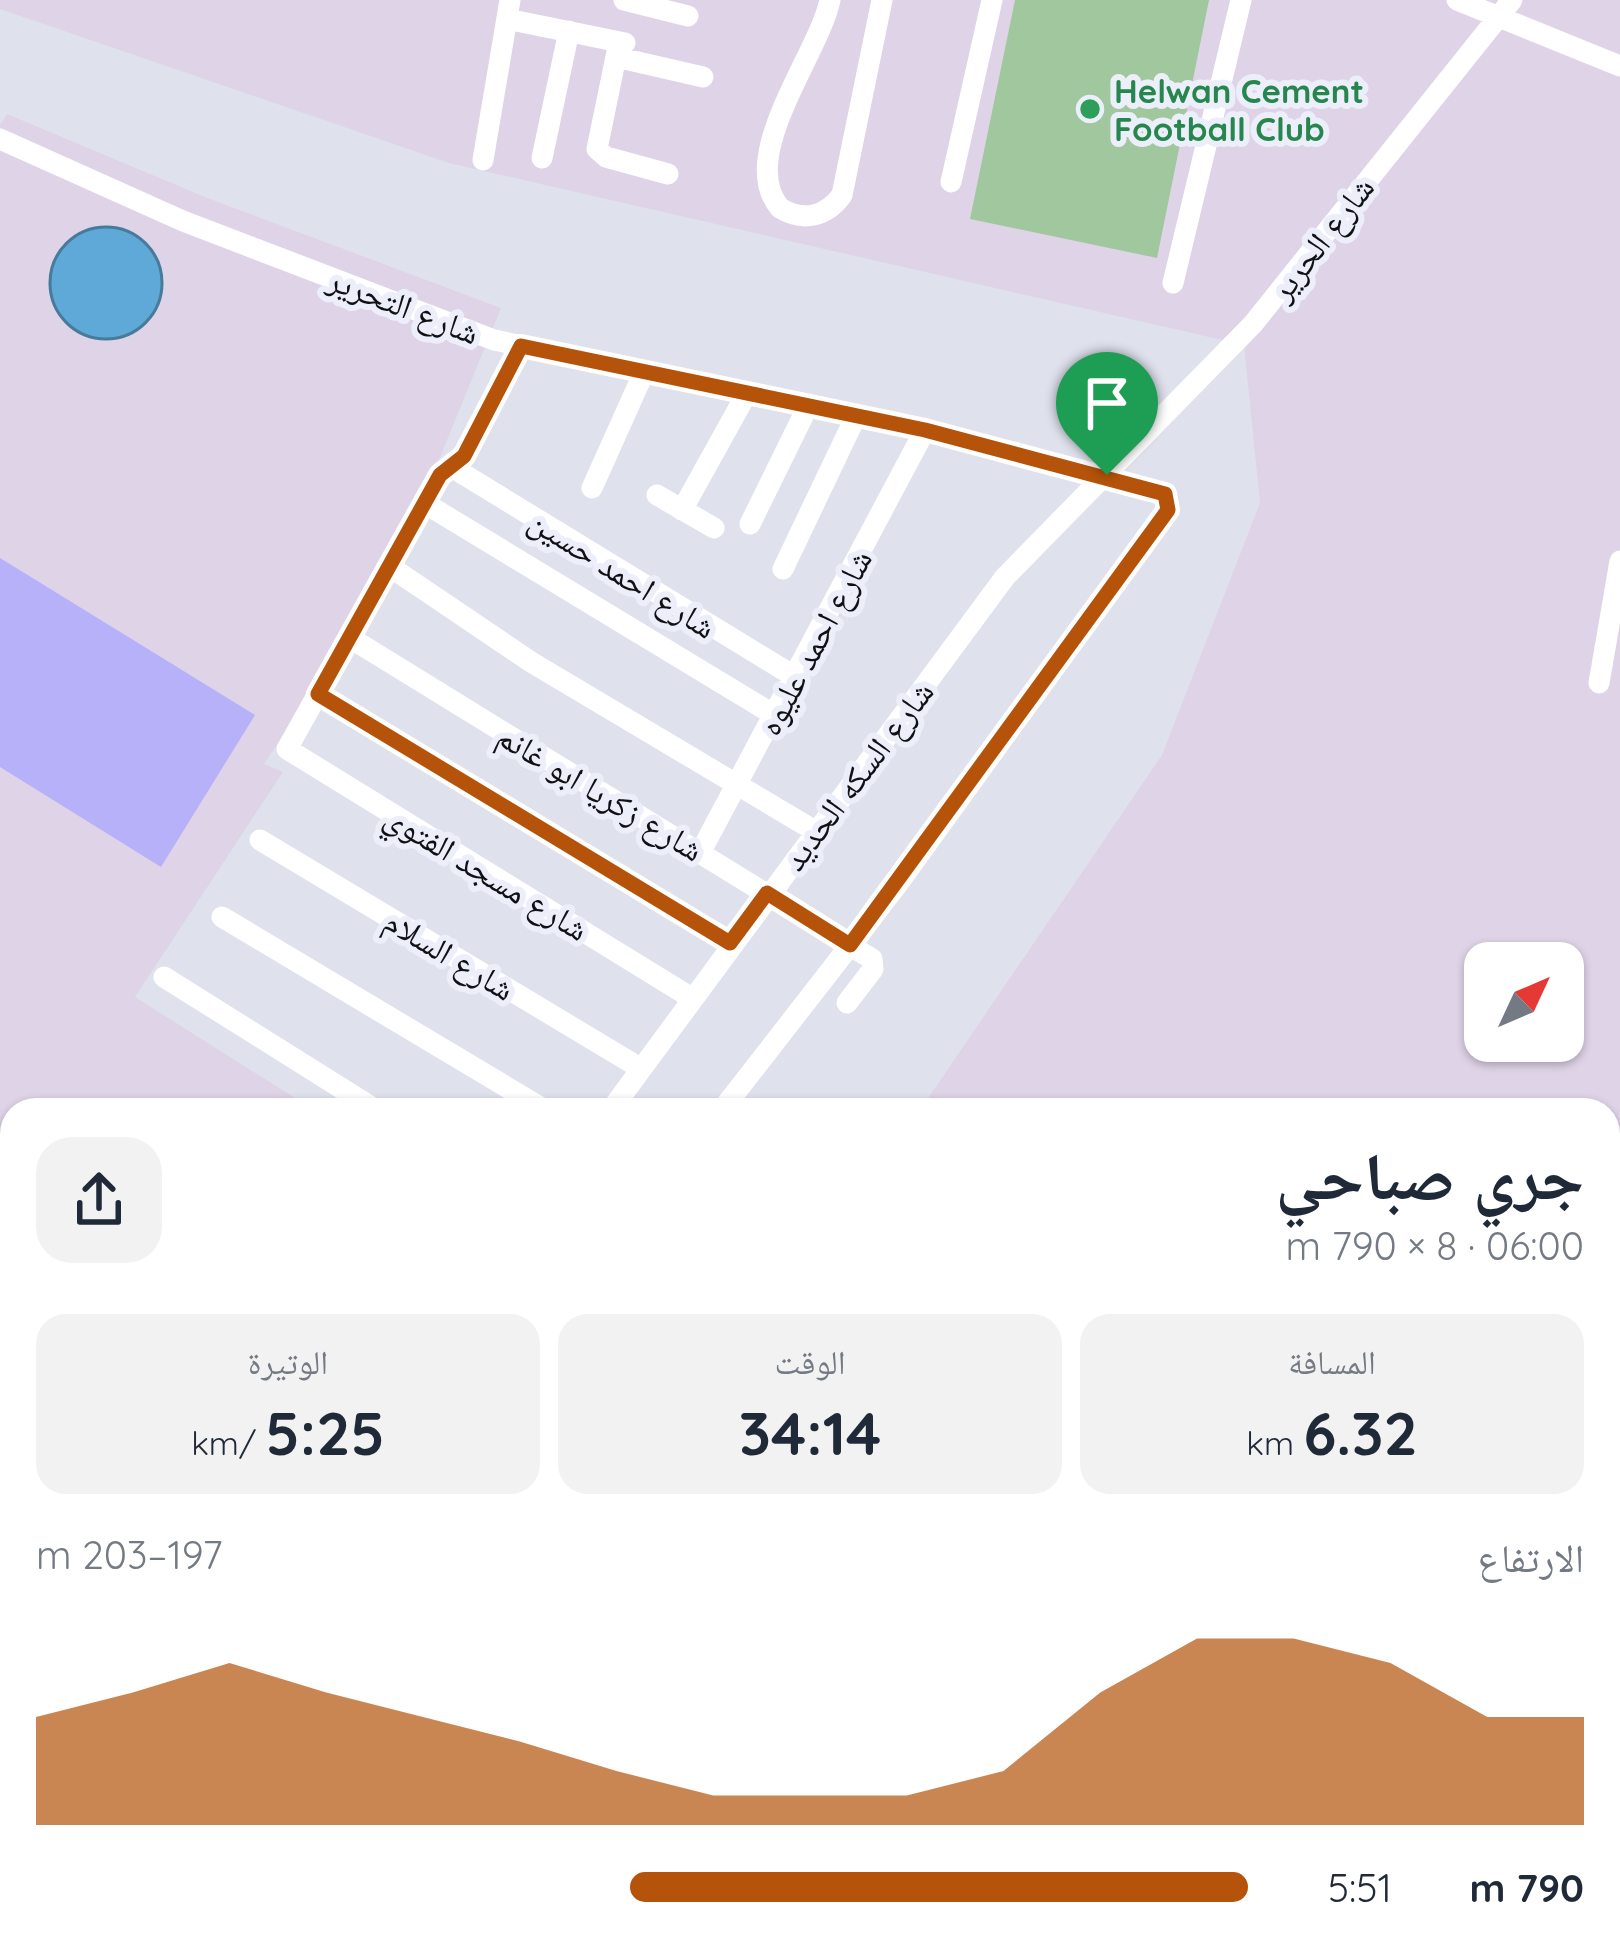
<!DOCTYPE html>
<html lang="ar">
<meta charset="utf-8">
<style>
:root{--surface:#fff;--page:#f2f2f3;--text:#1f2937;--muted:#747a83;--accent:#b45309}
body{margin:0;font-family:Quicksand,"Noto Naskh Arabic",sans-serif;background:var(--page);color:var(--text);direction:rtl;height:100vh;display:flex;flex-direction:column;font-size:45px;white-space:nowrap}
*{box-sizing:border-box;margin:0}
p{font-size:39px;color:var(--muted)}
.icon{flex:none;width:66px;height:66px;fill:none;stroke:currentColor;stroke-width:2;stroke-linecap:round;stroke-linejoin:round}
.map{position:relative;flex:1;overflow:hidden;direction:ltr}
.details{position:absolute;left:0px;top:1098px;width:1620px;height:861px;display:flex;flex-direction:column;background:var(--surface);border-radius:36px 36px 0 0;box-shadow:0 3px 9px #0004;direction:rtl}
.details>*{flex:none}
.needle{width:78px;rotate:46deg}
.controls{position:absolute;left:1464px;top:942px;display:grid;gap:24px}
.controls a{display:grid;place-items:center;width:120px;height:120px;border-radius:24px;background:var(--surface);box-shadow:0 3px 9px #0004;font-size:60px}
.pin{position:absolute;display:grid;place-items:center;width:102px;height:102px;color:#fff;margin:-123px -51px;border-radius:50% 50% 50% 0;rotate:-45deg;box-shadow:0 0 12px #0007}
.pin .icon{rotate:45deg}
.round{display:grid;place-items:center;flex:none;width:126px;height:126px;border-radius:36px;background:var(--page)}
.head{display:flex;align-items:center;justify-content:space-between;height:204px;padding:0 36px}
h1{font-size:66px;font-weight:700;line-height:90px}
.metrics{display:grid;grid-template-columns:repeat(3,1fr);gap:18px;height:204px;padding:12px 36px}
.metrics div{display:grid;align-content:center;border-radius:30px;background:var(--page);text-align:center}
.metrics b{font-size:60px;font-weight:700}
.metrics small{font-size:33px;font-weight:400}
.metrics p{font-size:33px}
.chart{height:336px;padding:24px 36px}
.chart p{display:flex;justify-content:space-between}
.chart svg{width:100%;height:216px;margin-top:12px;fill:var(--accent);opacity:.7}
ul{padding:0 36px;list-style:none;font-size:39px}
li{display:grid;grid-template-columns:192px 144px 1fr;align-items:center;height:90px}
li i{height:30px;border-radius:15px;background:var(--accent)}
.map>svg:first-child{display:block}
.industrial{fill:#dfd3e7;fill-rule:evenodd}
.green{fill:#a1c79f}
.water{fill:#5ea9d7;stroke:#477b9c;stroke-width:3}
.building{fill:#b6b1f8}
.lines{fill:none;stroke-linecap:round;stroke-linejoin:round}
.minor{stroke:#fff;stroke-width:21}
.route-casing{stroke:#fff;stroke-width:24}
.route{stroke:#b45309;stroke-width:15}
.leisure-dot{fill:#2e9e5b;stroke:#eceffa;stroke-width:4.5}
.labels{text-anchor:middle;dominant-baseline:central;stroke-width:12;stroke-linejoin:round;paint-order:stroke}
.leisure-label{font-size:33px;font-weight:bold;fill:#27864d;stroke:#eceffa;text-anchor:start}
.street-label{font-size:33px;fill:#101114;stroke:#eceffa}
</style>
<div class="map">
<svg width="1620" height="1957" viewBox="0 0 1620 1957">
<rect width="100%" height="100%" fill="#dfe2ed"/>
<path class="industrial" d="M 0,0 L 1620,0 L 1620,1957 L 1492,1957 L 1488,1947 L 1608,1947 L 1608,1110 L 920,1110 L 1162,755 L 1260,503 L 1244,345 L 449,163 L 0,9 ZM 1485,963 L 1563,963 L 1563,1041 L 1485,1041 Z
M 7,114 L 205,197 L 501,308 L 394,570 L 264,764 L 283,772 L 135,997 L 314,1110 L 12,1110 L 12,1403 L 0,1396 L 0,125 Z"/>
<path class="green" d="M 1015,0 L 1209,0 L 1157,258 L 970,219 Z"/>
<path class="water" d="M50 283a56 56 0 1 1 112 0a56 56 0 1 1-112 0Z"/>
<path class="building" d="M 0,558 L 255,715 L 161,867 L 0,767 Z"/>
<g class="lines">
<path class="minor" d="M 624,0 L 688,16
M 830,0 C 819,54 736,157 780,208 C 803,222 826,217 842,195 L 882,0
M 1457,0 L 1620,66
M 507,19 L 625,43
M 619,42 L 597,149 L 606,157 L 668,174
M 616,57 L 703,77
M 0,139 L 183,221 L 494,340 L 925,430 L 1165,494 L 1168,510 L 897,885 L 722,1110
M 542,158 L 569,31
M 483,160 L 510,0
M 951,182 L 992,0
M 1173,283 L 1241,0
M 521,347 L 464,456 L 440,475 L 287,749 L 690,997
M 450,466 L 797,678
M 592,488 L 644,372
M 657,495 L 714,528
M 426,504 L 776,716
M 682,510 L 747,393
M 750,524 L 808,406
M 392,568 L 531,662 L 815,831
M 783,569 L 856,416
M 352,639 L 872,959 L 873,969 L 847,1003
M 1599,683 L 1620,561
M 318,694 L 730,943
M 260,840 L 640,1068
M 700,853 L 925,430
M 222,917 L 545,1110
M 164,977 L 376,1110
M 611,1110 L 1005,577 L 1253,324 L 1512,0
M 0,1418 L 12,1425
M 0,1807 L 12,1795
M 93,1947 L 103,1957
M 170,1947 L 178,1957
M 213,1947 L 221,1957
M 291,1947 L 299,1957
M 374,1947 L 380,1957
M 438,1947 L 442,1957
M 571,1947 L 578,1957
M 725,1947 L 737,1957
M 827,1947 L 838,1957
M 1013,1947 L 1028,1957
M 44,1957 L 51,1947
M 401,1957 L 414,1947
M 650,1957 L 659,1947
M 913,1957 L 923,1947
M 1099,1957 L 1102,1947"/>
</g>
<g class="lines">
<defs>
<path id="route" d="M 521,346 L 925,430 L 1165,494 L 1168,510 L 850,945 L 767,893 L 730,943 L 318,694 L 440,475 L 464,456 Z"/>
</defs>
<use href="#route" class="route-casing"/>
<use href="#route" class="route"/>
</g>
<circle class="leisure-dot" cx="1090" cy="109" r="12"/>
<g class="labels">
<g class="leisure-label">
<text x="1114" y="90">Helwan Cement<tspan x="1114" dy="38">Football Club</tspan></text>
</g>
<g class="street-label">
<text transform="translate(1321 238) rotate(-52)">شارع الحرير</text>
<text transform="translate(404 305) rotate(21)">شارع التحرير</text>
<text transform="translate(623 573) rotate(32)">شارع احمد حسين</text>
<text transform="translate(814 642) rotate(-62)">شارع احمد عليوه</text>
<text transform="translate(857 775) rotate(-53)">شارع السكه الحديد</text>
<text transform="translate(601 792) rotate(31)">شارع زكريا ابو غانم</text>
<text transform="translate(487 872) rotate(31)">شارع مسجد الفتوي</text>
<text transform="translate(450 954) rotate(31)">شارع السلام</text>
</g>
</g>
</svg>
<div class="controls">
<a><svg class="needle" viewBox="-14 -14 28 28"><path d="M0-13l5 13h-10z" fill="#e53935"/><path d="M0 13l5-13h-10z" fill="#747a83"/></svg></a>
</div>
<div class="pin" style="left:1107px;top:475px;background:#1e9e55"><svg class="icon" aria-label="arrive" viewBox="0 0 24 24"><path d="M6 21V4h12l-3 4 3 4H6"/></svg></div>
<section class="details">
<div class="head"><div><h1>جري صباحي</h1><p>06:00 · 8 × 790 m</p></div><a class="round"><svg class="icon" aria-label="share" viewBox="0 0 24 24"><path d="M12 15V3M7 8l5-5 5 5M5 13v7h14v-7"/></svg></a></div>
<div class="metrics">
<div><p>المسافة</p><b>6.32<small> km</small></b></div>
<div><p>الوقت</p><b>34:14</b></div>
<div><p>الوتيرة</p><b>5:25<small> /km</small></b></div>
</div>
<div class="chart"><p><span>الارتفاع</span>197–203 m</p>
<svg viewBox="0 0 160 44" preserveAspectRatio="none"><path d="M0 44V22L10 17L20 11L30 17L40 22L50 27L60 33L70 38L80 38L90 38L100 33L110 17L120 6L130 6L140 11L150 22L160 22V44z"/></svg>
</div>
<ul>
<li><b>790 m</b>5:51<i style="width:51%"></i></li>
</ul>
</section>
</div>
